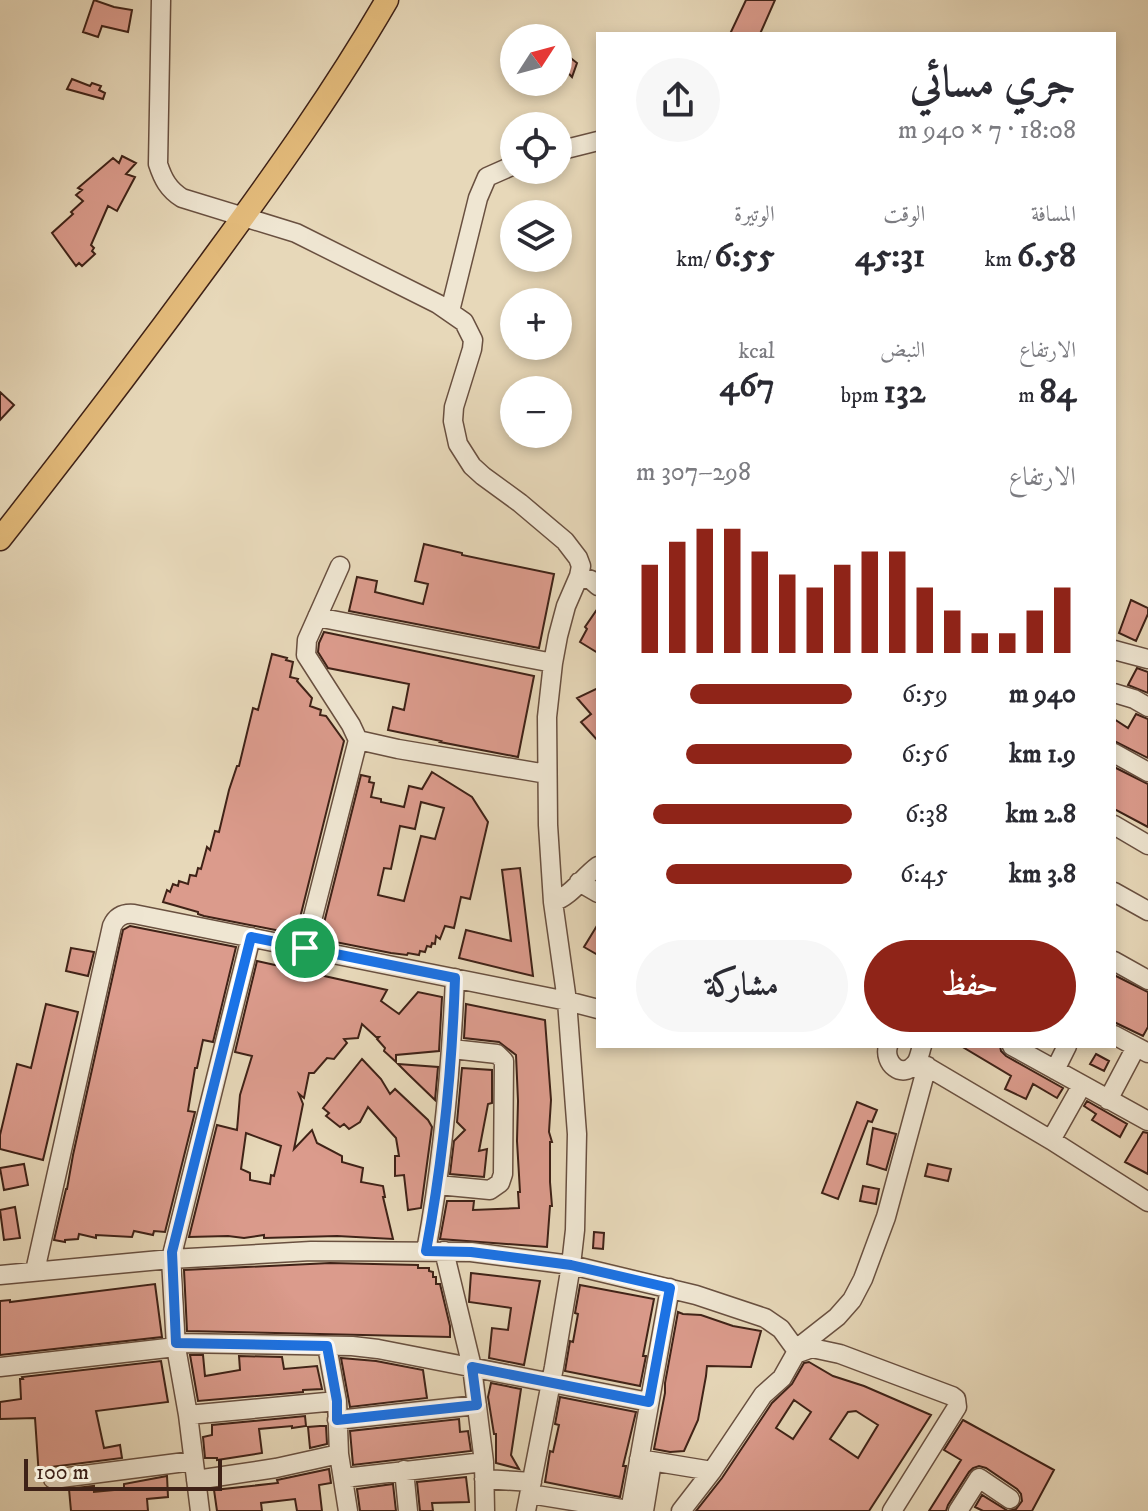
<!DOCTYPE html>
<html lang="ar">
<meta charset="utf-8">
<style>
:root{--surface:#fff;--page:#f7f7f7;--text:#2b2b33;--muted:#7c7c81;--accent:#8f2418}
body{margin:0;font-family:"IM FELL DW Pica",Amiri,serif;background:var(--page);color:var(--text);direction:rtl;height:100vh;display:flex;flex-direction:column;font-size:30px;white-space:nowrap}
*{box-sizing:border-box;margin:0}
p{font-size:26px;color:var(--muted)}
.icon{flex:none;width:44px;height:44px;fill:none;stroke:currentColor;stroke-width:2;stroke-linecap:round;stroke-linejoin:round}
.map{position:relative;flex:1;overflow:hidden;direction:ltr}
.drawer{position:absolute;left:596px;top:32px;width:520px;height:1016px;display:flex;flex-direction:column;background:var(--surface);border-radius:0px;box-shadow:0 4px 12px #0003;direction:rtl}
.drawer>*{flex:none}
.needle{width:52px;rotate:54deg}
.tools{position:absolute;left:500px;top:24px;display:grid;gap:16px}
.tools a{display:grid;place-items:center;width:72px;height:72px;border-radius:50%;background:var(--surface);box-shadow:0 4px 12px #0003;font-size:40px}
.scale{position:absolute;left:24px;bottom:20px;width:198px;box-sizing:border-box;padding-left:8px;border:4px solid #3f2217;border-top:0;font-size:22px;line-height:28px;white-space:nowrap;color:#3f2217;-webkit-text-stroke:6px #efe6d2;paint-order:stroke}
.pin{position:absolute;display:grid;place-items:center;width:68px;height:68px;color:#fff;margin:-34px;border:4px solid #fff;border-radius:50%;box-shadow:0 2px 8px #0007}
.round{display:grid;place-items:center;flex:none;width:84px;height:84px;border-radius:42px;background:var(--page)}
.headline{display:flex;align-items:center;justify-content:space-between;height:136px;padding:0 40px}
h1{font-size:44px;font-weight:700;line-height:60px}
.figures{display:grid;grid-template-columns:repeat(3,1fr);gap:12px;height:136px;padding:8px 40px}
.figures div{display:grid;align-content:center}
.figures b{font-size:34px;font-weight:700}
.figures small{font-size:22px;font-weight:400}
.figures p{font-size:22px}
.chart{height:224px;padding:16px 40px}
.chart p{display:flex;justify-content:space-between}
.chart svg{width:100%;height:144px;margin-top:8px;stroke:var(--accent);stroke-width:6}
.cta{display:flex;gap:16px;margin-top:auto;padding:16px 40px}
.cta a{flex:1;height:92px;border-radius:48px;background:var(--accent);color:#fff;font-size:32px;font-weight:700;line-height:92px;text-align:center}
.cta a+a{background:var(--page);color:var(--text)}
ul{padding:0 40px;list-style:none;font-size:26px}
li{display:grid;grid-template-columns:128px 96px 1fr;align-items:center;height:60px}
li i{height:20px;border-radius:10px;background:var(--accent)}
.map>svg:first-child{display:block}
.building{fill:#db9b8c;stroke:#3f2217;stroke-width:2;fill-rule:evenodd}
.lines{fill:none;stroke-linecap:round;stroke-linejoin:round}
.minor-casing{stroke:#695040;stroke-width:21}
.major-casing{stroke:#3f2217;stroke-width:25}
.minor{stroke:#efe6d2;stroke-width:18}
.major{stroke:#e4bc7c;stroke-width:22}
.route-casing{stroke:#fff;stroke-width:16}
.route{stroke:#1a73e8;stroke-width:10}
</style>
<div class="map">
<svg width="1148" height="1511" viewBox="0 0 1148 1511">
<rect width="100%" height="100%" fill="#e7d8b9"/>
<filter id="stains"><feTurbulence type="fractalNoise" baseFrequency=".0025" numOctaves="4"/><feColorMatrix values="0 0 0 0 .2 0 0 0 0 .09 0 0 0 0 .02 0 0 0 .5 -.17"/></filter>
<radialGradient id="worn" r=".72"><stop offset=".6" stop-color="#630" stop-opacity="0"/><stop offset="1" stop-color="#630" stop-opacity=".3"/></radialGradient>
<path class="building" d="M 94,0 L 114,7 L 132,10 L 128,32 L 102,26 L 98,37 L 83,32 Z
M 746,0 L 775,0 L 760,34 L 730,34 Z
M 558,48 L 577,63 L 572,77 L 558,62 Z
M 72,79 L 90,86 L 92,83 L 101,86 L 99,90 L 105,93 L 103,99 L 67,89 Z
M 122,156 L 136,163 L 126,174 L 135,177 L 117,211 L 108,206 L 91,245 L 94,248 L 92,251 L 95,254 L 82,266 L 79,263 L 76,266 L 52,233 L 73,214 L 71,212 L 83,201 L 76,195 L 82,190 L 78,188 L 113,158 L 119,163 Z
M 0,392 L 14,405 L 0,420 Z
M 424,544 L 462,553 L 462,555 L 554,574 L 539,648 L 349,611 L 357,577 L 377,581 L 375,592 L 423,604 L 428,584 L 415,581 Z
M 1131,600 L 1148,608 L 1148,614 L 1136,641 L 1119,633 Z
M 598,608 L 598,653 L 580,642 L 587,629 L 585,627 Z
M 324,632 L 534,676 L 518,757 L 440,742 L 441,741 L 388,730 L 393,707 L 404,710 L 409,684 L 328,668 L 318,652 L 319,643 Z
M 272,654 L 287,658 L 286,660 L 293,662 L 290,677 L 298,679 L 297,681 L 312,698 L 310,706 L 321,710 L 320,715 L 326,716 L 344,741 L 296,934 L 204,916 L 198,914 L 198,912 L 163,902 L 167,890 L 170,892 L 173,884 L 178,886 L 179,881 L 188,884 L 190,875 L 196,876 L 198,868 L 201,869 L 207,847 L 210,850 L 215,831 L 219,832 L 229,790 L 237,766 L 239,766 L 253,708 L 258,710 Z
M 1137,668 L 1148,672 L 1148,693 L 1128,685 Z
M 598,688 L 598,741 L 581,722 L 591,714 L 577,698 Z
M 1136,714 L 1148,719 L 1148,758 L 1114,741 L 1114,719 L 1128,728 Z
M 1114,767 L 1148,784 L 1148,827 L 1114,809 Z
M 432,772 L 472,797 L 488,822 L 470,899 L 461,897 L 454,928 L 445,926 L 440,939 L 436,936 L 435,944 L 432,943 L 431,947 L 427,946 L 425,952 L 420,951 L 419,955 L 408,953 L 407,955 L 391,953 L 320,939 L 361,775 L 370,777 L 369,782 L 374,783 L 371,797 L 381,799 L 381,802 L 404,807 L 409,786 L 422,789 ZM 421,802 L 444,808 L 435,839 L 421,836 L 404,901 L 378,895 L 384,868 L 391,869 L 400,826 L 415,829 Z
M 520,868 L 533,976 L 459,958 L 466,930 L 511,941 L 502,870 Z
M 598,924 L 598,955 L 584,947 Z
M 130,926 L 236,947 L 213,1042 L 203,1040 L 197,1068 L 195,1068 L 188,1111 L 195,1112 L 165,1232 L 154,1231 L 153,1235 L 134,1231 L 132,1237 L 96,1235 L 96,1238 L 79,1234 L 78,1239 L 65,1240 L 65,1242 L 54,1240 L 66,1189 L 67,1189 L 73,1155 L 123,930 Z
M 71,948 L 94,952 L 88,976 L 66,971 Z
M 257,961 L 387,990 L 381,1001 L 399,1014 L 418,992 L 442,997 L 439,1051 L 396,1055 L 396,1062 L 384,1051 L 385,1048 L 377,1039 L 379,1037 L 376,1037 L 362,1024 L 358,1038 L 344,1039 L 347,1043 L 334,1059 L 327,1058 L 314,1073 L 309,1073 L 304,1098 L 299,1094 L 303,1104 L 294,1149 L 312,1130 L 317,1143 L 342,1156 L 342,1162 L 363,1168 L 361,1182 L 383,1186 L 385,1197 L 383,1197 L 393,1239 L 337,1236 L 264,1238 L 264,1235 L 244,1238 L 228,1236 L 189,1237 L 217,1125 L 237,1130 L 240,1095 L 252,1056 L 235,1052 ZM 246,1133 L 281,1146 L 274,1176 L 271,1175 L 270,1184 L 250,1180 L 250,1173 L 241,1169 Z
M 1114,975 L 1148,992 L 1148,1027 L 1143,1036 L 1114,1022 Z
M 46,1004 L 78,1012 L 43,1160 L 0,1149 L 0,1135 L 17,1064 L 31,1068 Z
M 466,1004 L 545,1020 L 551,1100 L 549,1132 L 552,1142 L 550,1142 L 550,1182 L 552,1206 L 550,1206 L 547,1247 L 440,1239 L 447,1201 L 474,1201 L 473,1210 L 519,1208 L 518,1192 L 520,1192 L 517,1141 L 518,1101 L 516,1055 L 499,1042 L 464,1038 Z
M 961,1046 L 1000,1046 L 1001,1051 L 1006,1056 L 1063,1088 L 1057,1098 L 1033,1084 L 1026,1099 L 1005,1089 L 1011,1076 Z
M 1096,1054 L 1109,1061 L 1104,1071 L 1090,1064 Z
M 362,1059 L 381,1079 L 390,1094 L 395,1089 L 428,1120 L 432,1127 L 421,1208 L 408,1210 L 404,1175 L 395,1176 L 395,1156 L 399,1156 L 396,1138 L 368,1107 L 360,1122 L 349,1129 L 344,1124 L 340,1127 L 326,1116 L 329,1113 L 323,1108 Z
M 398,1064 L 438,1067 L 435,1100 L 408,1074 Z
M 462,1068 L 492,1070 L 492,1103 L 488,1104 L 479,1151 L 487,1149 L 484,1177 L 450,1174 L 454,1141 L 465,1130 L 457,1122 Z
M 1087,1101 L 1127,1124 L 1120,1137 L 1092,1120 L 1096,1114 L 1084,1106 Z
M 857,1102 L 877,1110 L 872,1122 L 868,1121 L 838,1199 L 822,1193 Z
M 873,1128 L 896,1134 L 886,1170 L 867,1164 Z
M 1143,1132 L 1148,1133 L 1148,1174 L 1125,1162 Z
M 24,1164 L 28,1185 L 4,1190 L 0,1168 Z
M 928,1164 L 951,1169 L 948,1181 L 925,1176 Z
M 863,1186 L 879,1189 L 876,1204 L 860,1201 Z
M 15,1207 L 20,1238 L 4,1240 L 0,1210 Z
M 594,1232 L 604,1233 L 603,1249 L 593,1248 Z
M 330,1263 L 418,1265 L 418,1268 L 429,1268 L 429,1271 L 433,1272 L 433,1277 L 436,1277 L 436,1284 L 440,1284 L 450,1326 L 450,1337 L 187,1331 L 184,1270 Z
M 471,1273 L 540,1281 L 524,1365 L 489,1358 L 492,1328 L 508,1330 L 511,1308 L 469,1302 Z
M 155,1284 L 162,1337 L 0,1355 L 0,1301 L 10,1300 L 10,1302 Z
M 580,1285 L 654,1299 L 643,1356 L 646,1356 L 640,1386 L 565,1371 L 570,1341 L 573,1342 L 578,1314 L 575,1313 Z
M 678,1312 L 683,1314 L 701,1315 L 733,1326 L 761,1331 L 751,1367 L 707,1366 L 706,1376 L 698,1420 L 684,1451 L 670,1452 L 654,1449 L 665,1393 L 665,1383 Z
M 190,1355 L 203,1355 L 205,1376 L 240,1370 L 239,1356 L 282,1357 L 284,1369 L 317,1366 L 322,1389 L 303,1390 L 303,1392 L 198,1401 Z
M 341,1358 L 376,1361 L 423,1370 L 427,1398 L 350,1407 Z
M 161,1361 L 168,1402 L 96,1411 L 104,1448 L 120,1445 L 122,1458 L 51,1467 L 45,1470 L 42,1477 L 39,1477 L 35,1418 L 0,1419 L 0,1402 L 21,1399 L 20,1379 L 23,1379 L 22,1377 Z
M 809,1362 L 833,1376 L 864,1386 L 931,1415 L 869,1511 L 696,1511 L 722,1478 L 772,1403 L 792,1384 L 804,1363 ZM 794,1400 L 811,1412 L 793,1439 L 776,1428 ZM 856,1411 L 878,1425 L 858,1458 L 830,1439 L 848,1412 Z
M 491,1383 L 521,1389 L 511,1455 L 519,1469 L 496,1463 L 496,1434 L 494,1434 L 488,1397 Z
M 560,1397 L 636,1412 L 623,1466 L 626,1466 L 620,1497 L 545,1482 L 550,1451 L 553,1452 L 559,1425 L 555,1424 Z
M 305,1416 L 306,1426 L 292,1428 L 292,1426 L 259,1429 L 262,1453 L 217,1460 L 217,1458 L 205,1458 L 203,1437 L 212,1435 L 212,1425 Z
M 459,1419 L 460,1432 L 468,1431 L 471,1451 L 353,1465 L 350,1431 Z
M 963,1420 L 1054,1470 L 1032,1511 L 983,1511 L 975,1507 L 982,1495 L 1008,1511 L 1016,1509 L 1022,1501 L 1021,1494 L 1017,1489 L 986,1468 L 979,1466 L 973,1468 L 969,1472 L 948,1505 L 946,1511 L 929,1511 L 961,1460 L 944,1450 Z
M 320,1426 L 326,1426 L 327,1444 L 310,1448 L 308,1427 Z
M 329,1469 L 331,1483 L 319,1485 L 322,1511 L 297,1511 L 295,1499 L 261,1503 L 262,1511 L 217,1511 L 214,1490 L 278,1483 L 277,1480 Z
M 167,1476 L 168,1497 L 147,1499 L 148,1511 L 71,1511 L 69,1489 L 94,1486 L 94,1492 L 124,1489 L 124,1484 Z
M 466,1477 L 469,1502 L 432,1503 L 433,1511 L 420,1511 L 417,1482 Z
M 393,1484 L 396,1511 L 360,1511 L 357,1489 Z"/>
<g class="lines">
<defs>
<path id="minor" d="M 161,0 L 158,164 C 163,179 168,189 182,198 L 296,233 L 438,304 L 464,322 L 473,340 L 472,349 L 454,407 L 453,421 L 458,444 L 472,466 L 483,476 L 520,503 L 565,541 L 578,558 L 581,566 L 579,576 L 566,606 L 558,636 L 553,663 L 547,717 L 548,825 L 553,902 L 567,1001 L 577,1134 L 575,1230 L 571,1265 L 554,1367 L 526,1511
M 558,151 L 598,141
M 450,311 L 478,198 L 487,177 L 514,165
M 340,566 L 307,640 L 306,655 L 351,725 L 358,740 L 398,749 L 547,774
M 579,576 L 591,580 L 598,586
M 317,617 L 553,663
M 1114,650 L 1148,659
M 1114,693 L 1134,699 L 1148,707
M 1114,753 L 1148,772
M 1114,825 L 1148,845
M 579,882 L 598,893
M 1114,892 L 1148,911
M 553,902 C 571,896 582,878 598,866
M 305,948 L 358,740
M 1114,961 L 1148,980
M 1114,1035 L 1148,1053
M 888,1046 C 883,1063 902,1080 915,1064 C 919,1060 920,1052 922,1046
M 1012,1046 L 1148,1121
M 919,1062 L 1051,1140 L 1148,1202
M 1055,1070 L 1067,1046
M 1108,1100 L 1136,1047
M 1051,1140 L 1082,1085
M 438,1185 L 490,1190 L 500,1183 L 503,1174 L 504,1061 L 497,1054 L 452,1049
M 426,1251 C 443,1160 451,1070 455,978
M 444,1251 L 472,1367 L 484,1462 L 485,1511
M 35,1271 L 112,926 C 116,917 123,913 134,914 L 567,1001 L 598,1009
M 0,1275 L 171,1259 L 311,1251 L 471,1252 L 571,1265 L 696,1295 L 765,1318 L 781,1329 L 797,1351
M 176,1343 L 352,1346 L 378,1349 L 649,1402
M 327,1346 L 337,1401 L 339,1454 L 348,1511
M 797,1351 L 801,1352 L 812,1348 L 840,1354 L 952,1396 L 956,1399 L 957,1407 L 892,1511
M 0,1367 L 176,1347
M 188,1415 L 337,1401
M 337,1420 L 477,1405
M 639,1459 L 712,1471
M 404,1470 L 408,1511
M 344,1478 L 484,1462
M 53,1479 L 193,1461
M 484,1479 L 532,1482
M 196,1480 L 276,1468 L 339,1454
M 530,1494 L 634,1511
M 200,1511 L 188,1415 L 176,1347 L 171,1259 L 251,937
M 630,1511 L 670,1288
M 644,1511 L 652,1462
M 681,1511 L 712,1471 L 763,1395 L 782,1378 L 800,1346 L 837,1317 L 852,1300 L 863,1279 L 886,1217 L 927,1066
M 958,1511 L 979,1478 L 1010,1499"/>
<path id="major" d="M 0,539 C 74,445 146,350 217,253 C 277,171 336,88 387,0"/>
</defs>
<use href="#minor" class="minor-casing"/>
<use href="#major" class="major-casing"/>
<use href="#minor" class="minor"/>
<use href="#major" class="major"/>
</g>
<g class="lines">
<defs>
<path id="route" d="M 251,937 L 455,978 C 452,1070 443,1160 426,1251 L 471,1252 L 571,1265 L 670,1288 L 649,1402 L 472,1367 L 477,1405 L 337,1420 L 337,1401 L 327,1346 L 176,1343 L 172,1252 Z"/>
</defs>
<use href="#route" class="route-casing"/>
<use href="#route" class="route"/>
</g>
<rect width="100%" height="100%" filter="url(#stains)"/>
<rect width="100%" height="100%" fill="url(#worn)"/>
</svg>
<div class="tools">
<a><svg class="needle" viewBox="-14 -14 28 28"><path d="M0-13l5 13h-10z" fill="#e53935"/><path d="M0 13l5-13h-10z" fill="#7c7c81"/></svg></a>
<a><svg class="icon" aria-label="locate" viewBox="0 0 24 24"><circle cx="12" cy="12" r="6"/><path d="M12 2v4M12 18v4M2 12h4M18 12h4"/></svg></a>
<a><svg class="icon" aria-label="layers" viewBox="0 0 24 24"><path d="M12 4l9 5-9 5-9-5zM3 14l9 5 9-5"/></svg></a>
<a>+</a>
<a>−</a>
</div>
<div class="scale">100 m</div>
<div class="pin" style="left:305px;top:948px;background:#1e9e55"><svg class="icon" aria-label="arrive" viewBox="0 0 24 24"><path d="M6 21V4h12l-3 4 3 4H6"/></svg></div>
<section class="drawer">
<div class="headline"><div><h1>جري مسائي</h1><p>18:08 · 7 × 940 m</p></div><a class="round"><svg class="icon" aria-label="share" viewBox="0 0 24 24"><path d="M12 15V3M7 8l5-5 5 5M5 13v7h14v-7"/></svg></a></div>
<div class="figures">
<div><p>المسافة</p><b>6.58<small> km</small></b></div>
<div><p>الوقت</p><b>45:31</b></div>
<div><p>الوتيرة</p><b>6:55<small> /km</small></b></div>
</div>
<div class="figures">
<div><p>الارتفاع</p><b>84<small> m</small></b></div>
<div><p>النبض</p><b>132<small> bpm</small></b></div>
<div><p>kcal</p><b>467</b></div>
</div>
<div class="chart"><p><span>الارتفاع</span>298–307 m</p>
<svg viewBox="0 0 160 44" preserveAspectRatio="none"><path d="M5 44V17M15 44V10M25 44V6M35 44V6M45 44V13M55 44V20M65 44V24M75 44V17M85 44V13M95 44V13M105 44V24M115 44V31M125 44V38M135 44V38M145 44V31M155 44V24"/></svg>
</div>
<ul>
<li><b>940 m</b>6:59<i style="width:75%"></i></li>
<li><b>1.9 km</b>6:56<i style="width:77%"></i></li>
<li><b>2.8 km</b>6:38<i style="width:92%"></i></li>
<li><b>3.8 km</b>6:45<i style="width:86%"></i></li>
</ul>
<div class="cta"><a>حفظ</a><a>مشاركة</a></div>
</section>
</div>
